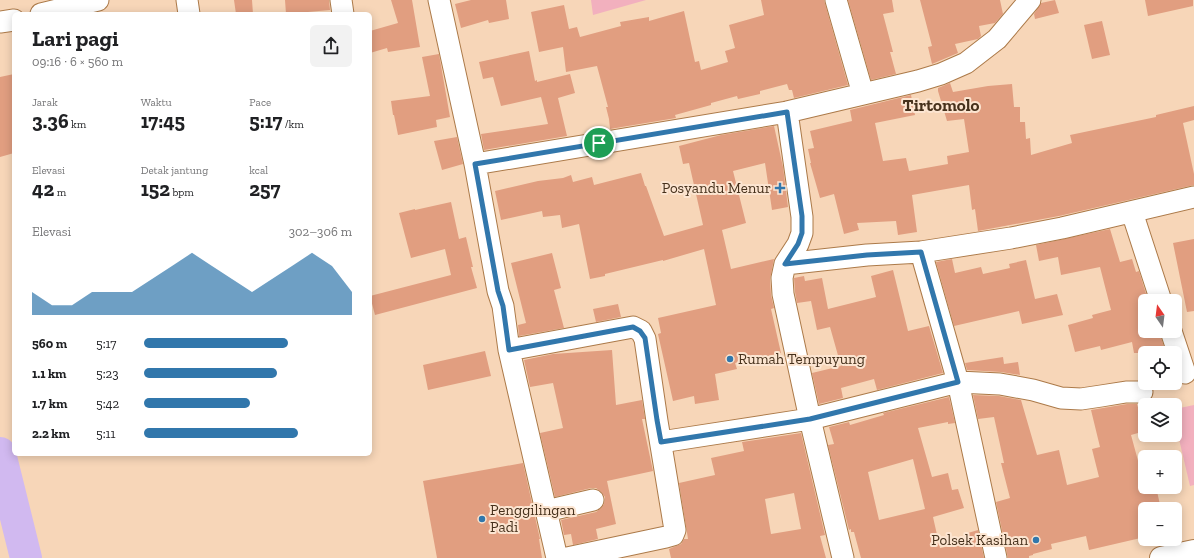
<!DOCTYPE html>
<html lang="id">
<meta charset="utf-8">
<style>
:root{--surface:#fff;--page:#f2f2f2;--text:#202124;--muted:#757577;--accent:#3177ac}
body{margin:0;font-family:"Zilla Slab",serif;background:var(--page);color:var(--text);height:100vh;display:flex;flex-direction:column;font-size:15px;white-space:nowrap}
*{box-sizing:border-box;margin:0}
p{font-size:13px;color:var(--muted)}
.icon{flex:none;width:22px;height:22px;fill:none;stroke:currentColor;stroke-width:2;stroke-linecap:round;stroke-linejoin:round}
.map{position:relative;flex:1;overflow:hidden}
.sheet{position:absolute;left:12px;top:12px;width:360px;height:444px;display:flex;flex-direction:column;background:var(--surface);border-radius:6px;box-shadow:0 2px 10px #0003}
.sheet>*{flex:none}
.needle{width:26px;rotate:346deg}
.tools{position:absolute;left:1138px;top:294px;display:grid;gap:8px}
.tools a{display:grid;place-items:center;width:44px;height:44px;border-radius:6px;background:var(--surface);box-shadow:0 2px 10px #0003;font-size:20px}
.pin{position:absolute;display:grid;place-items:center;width:34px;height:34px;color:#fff;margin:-17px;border:2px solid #fff;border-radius:50%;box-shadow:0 1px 4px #0007}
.round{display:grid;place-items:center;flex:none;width:42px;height:42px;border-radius:6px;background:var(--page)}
.summary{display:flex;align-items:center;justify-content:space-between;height:68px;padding:0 20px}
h1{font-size:22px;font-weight:800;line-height:30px}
.stats{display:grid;grid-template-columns:repeat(3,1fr);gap:6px;height:68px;padding:4px 20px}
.stats div{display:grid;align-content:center}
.stats b{font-size:20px;font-weight:800}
.stats small{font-size:11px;font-weight:400}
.stats p{font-size:11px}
.chart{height:112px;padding:8px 20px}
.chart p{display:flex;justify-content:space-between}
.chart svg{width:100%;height:72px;margin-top:4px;fill:var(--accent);opacity:.7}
ul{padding:0 20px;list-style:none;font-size:13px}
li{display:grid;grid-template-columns:64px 48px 1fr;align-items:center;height:30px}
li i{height:10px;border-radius:5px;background:var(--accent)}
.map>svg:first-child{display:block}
.green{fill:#f2b0be}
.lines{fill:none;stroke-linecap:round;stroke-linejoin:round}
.river{stroke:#d1b9f0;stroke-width:32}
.building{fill:#e19e80;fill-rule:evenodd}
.minor-casing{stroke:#ac7a49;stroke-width:23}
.major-casing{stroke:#ac7a49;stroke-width:24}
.minor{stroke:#fff;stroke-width:21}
.major{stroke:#fff;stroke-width:22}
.route-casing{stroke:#fff;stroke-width:8}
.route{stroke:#3177ac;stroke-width:5}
.poi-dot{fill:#3177ac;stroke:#fce5d1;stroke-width:1.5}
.labels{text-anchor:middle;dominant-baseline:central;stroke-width:4;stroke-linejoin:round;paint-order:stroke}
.poi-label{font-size:15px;fill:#46311c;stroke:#fce5d1;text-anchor:end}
.quarter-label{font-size:17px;font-weight:bold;fill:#46311c;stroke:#fce5d1}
</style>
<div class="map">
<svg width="1194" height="558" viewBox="0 0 1194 558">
<rect width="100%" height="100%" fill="#f7d6b8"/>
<path class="green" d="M 591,0 L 646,0 L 593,15 Z
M 1194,405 L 1194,485 L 1190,486 L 1175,422 L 1175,409 Z"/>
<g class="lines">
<path class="river" d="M 0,453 L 26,558"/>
</g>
<path class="building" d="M 234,0 L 252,0 L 253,14 L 236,14 Z
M 285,0 L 329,0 L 330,10 L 286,14 Z
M 391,0 L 412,0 L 420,47 L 388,52 L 387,48 L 370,53 L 370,31 L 398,23 Z
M 471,0 L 506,0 L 509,19 L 489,23 L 488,20 L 461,28 L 455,4 Z
M 761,0 L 824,0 L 848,85 L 794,98 L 792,90 L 789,90 L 787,84 L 760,91 L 760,94 L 738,99 L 737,96 L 711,103 L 711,105 L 675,115 L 676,118 L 610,129 L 609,119 L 606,107 L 608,107 L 597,66 L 566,72 L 563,47 L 539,52 L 531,12 L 564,5 L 569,29 L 577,27 L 580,37 L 621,26 L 620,22 L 649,17 L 649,21 L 684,11 L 695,62 L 699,61 L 701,70 L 728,62 L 725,51 L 735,48 L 729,25 L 764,15 Z
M 848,0 L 892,0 L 894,12 L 883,14 L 893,52 L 890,52 L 896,74 L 871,80 Z
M 920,0 L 1000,0 L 1003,14 L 995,23 L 979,26 L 981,36 L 978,39 L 955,44 L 958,53 L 932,64 L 928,47 L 932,46 Z
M 1055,0 L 1059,13 L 1035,19 L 1034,14 L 1041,3 Z
M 1145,0 L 1193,0 L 1193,6 L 1148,16 Z
M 1102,21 L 1110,55 L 1092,59 L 1084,25 Z
M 529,51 L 535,81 L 537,80 L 537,82 L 570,74 L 575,93 L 558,98 L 567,136 L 484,150 L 481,134 L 548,124 L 541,97 L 501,106 L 493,77 L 483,79 L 479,62 Z
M 439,54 L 450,117 L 436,120 L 437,127 L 398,135 L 394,115 L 393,115 L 391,101 L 430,96 L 422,57 Z
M 14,74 L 14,153 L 0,157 L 0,77 Z
M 950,83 L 953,92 L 988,86 L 1012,84 L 1014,107 L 1020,107 L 1020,122 L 1025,122 L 1026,139 L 1030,138 L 1031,155 L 1072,143 L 1070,135 L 1156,117 L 1156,115 L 1194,106 L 1194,120 L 1183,123 L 1194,174 L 1194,185 L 1059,216 L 978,231 L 975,209 L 972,210 L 969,185 L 912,195 L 917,232 L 898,235 L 896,221 L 857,223 L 859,230 L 844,234 L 834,194 L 820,198 L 810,163 L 811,163 L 808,149 L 814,148 L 810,131 L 852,121 L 850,110 L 911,95 L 915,115 L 875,123 L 883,161 L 906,158 L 909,171 L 948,164 L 947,156 L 969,152 L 964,119 L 947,121 L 938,91 L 938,88 Z
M 774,126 L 783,167 L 788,207 L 772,210 L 765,163 L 733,171 L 746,223 L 722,230 L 731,269 L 774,259 L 770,279 L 771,295 L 774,308 L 771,309 L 781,353 L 735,363 L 737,369 L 715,374 L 719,400 L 695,404 L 694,396 L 673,401 L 658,334 L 661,333 L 658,318 L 716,305 L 704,249 L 663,261 L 663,260 L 605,274 L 605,276 L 590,279 L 579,224 L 562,228 L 560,215 L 543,217 L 542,211 L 501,220 L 495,191 L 538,181 L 563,178 L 571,175 L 573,182 L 592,177 L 594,185 L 641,173 L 645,186 L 646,186 L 664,236 L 703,225 L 689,163 L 683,164 L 679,146 L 721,135 Z
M 457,137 L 463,164 L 442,170 L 434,141 Z
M 451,202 L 459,239 L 466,237 L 473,267 L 471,267 L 477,288 L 375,315 L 370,296 L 451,275 L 445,249 L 411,258 L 399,213 L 415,209 L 415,210 Z
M 1110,229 L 1120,262 L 1132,259 L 1136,272 L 1139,271 L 1147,297 L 1145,297 L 1145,331 L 1159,331 L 1166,353 L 1134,353 L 1132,342 L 1101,350 L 1100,346 L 1075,352 L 1068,325 L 1093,318 L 1092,315 L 1111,310 L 1100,267 L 1061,275 L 1058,257 L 1039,261 L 1036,245 Z
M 1194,239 L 1194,311 L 1187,312 L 1173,243 Z
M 552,253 L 561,288 L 554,290 L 564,328 L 519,336 L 518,325 L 526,323 L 511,263 Z
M 952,259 L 955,273 L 981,267 L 983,274 L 1010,268 L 1009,264 L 1026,260 L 1035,299 L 1057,294 L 1063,315 L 1022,324 L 1019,311 L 954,326 L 936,262 Z
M 893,270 L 908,331 L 929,326 L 943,373 L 877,390 L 874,379 L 841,388 L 843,398 L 819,404 L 812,373 L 841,366 L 830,327 L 817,330 L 811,301 L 797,303 L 795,292 L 794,278 L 804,276 L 805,281 L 822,278 L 828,309 L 876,297 L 871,276 Z
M 618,304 L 621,317 L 596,322 L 593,309 Z
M 612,350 L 616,405 L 642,400 L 645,419 L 642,419 L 653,471 L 607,481 L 616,524 L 596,529 L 598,539 L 573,545 L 571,534 L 564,535 L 561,520 L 596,512 L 601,508 L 604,504 L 605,497 L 601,492 L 596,488 L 591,488 L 555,497 L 540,433 L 563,428 L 553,383 L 530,387 L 524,360 L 553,354 Z
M 485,351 L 491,376 L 428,390 L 423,365 Z
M 1003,357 L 1004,364 L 1018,362 L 1020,375 L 1001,372 L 967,370 L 965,363 Z
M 973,395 L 999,396 L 1021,400 L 1037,455 L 1059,450 L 1067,485 L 1099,477 L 1092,449 L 1100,447 L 1091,410 L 1127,404 L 1137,404 L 1145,431 L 1131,435 L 1140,468 L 1145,467 L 1145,487 L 1156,487 L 1161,509 L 1145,509 L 1145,537 L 1089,550 L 1086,536 L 1051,544 L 1052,549 L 1033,554 L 1033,555 L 1029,556 L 1029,558 L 1008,558 L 996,502 L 1010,498 L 1001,463 L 1004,463 L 994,417 L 978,419 Z
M 949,397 L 955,423 L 948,424 L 948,422 L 918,428 L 932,477 L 948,473 L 952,490 L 958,489 L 964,508 L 933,517 L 940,548 L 970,542 L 968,533 L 978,530 L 984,558 L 861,558 L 854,532 L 851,532 L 851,529 L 849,530 L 828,445 L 834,444 L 829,427 L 849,422 L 850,425 L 884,415 L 883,413 ZM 913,459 L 925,509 L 879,520 L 868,472 Z
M 801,433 L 825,535 L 820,536 L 826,558 L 671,558 L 669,549 L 681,544 L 684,539 L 688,539 L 679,483 L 715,475 L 711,458 L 744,451 L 742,442 ZM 794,493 L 801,529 L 771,534 L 765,499 Z
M 523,463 L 540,539 L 539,539 L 542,558 L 437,558 L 423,481 Z"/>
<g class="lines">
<defs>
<path id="minor" d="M 187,0 L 189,14
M 341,0 L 343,14
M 439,0 L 475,164 L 498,291 L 503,306 L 509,350 L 557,558
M 836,0 L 863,94
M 41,14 L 98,0
M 0,22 L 14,20
M 787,112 L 802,217 L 802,233 L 798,244 L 785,264 L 782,278 L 783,294 L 810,419 L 843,558
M 475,164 L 787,112 L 918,81 L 941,74 L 966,63 L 997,39 L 1030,0
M 1132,212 L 1161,301
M 921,252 L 958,382 L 996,558
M 785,264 L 867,255 L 921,252 L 1011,238 L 1062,228 L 1194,197
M 1171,331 L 1185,373
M 509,350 L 633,327 L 641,331 L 645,339 L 657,421 L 675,530 L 673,535 L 666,537 L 567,558
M 661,442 L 810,419 L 958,382 L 1000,384 L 1033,390 L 1061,398 L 1081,399 L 1101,396 L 1126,392 L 1142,392
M 546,511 L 593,500"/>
<path id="major" d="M 1161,558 L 1194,551"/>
</defs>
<use href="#minor" class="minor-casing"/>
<use href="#major" class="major-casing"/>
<use href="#minor" class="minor"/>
<use href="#major" class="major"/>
</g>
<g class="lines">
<defs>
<path id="route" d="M 787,112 L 802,216 L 802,233 L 798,244 L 785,264 L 867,255 L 921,252 L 958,382 L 810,419 L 661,442 L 657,420 L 645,338 L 640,331 L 633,327 L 509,350 L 503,306 L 498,291 L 475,164 Z"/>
</defs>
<use href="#route" class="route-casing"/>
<use href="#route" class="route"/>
</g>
<g class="poi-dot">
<path d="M778 182h4v4h4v4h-4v4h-4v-4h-4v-4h4z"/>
<circle cx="730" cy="359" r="4"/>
<circle cx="482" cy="519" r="4"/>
<circle cx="1036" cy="540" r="4"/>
</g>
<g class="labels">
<g class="poi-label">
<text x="771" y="188">Posyandu Menur</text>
<text x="738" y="359" text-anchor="start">Rumah Tempuyung</text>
<text x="490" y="510" text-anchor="start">Penggilingan<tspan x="490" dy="17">Padi</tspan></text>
<text x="1028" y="540">Polsek Kasihan</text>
</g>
<g class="quarter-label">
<text x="941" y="105">Tirtomolo</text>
</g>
</g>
</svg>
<div class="tools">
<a><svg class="needle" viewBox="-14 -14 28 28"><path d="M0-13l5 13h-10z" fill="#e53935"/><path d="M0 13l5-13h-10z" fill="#757577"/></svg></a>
<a><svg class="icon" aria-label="locate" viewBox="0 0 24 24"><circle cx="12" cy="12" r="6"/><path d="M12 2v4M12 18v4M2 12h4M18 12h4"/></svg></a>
<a><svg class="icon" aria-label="layers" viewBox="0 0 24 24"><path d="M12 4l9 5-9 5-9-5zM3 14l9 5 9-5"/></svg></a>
<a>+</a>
<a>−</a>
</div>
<div class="pin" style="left:599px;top:143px;background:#1e9e55"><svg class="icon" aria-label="arrive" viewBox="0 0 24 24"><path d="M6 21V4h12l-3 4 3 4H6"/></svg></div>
<section class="sheet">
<div class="summary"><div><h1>Lari pagi</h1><p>09:16 · 6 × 560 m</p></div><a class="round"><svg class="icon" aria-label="share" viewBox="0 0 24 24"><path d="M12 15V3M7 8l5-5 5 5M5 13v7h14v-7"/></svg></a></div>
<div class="stats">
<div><p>Jarak</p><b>3.36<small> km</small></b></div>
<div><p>Waktu</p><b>17:45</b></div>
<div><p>Pace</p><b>5:17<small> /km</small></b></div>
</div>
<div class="stats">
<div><p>Elevasi</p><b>42<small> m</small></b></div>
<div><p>Detak jantung</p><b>152<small> bpm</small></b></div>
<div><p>kcal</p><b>257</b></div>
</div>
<div class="chart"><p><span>Elevasi</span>302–306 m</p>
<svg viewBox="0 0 160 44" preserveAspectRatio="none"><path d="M0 44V30L10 38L20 38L30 30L40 30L50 30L60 22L70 14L80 6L90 14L100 22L110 30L120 22L130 14L140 6L150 14L160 30V44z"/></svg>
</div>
<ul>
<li><b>560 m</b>5:17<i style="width:69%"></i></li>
<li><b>1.1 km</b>5:23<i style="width:64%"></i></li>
<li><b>1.7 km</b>5:42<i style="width:51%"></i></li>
<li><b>2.2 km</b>5:11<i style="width:74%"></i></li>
</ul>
</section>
</div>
